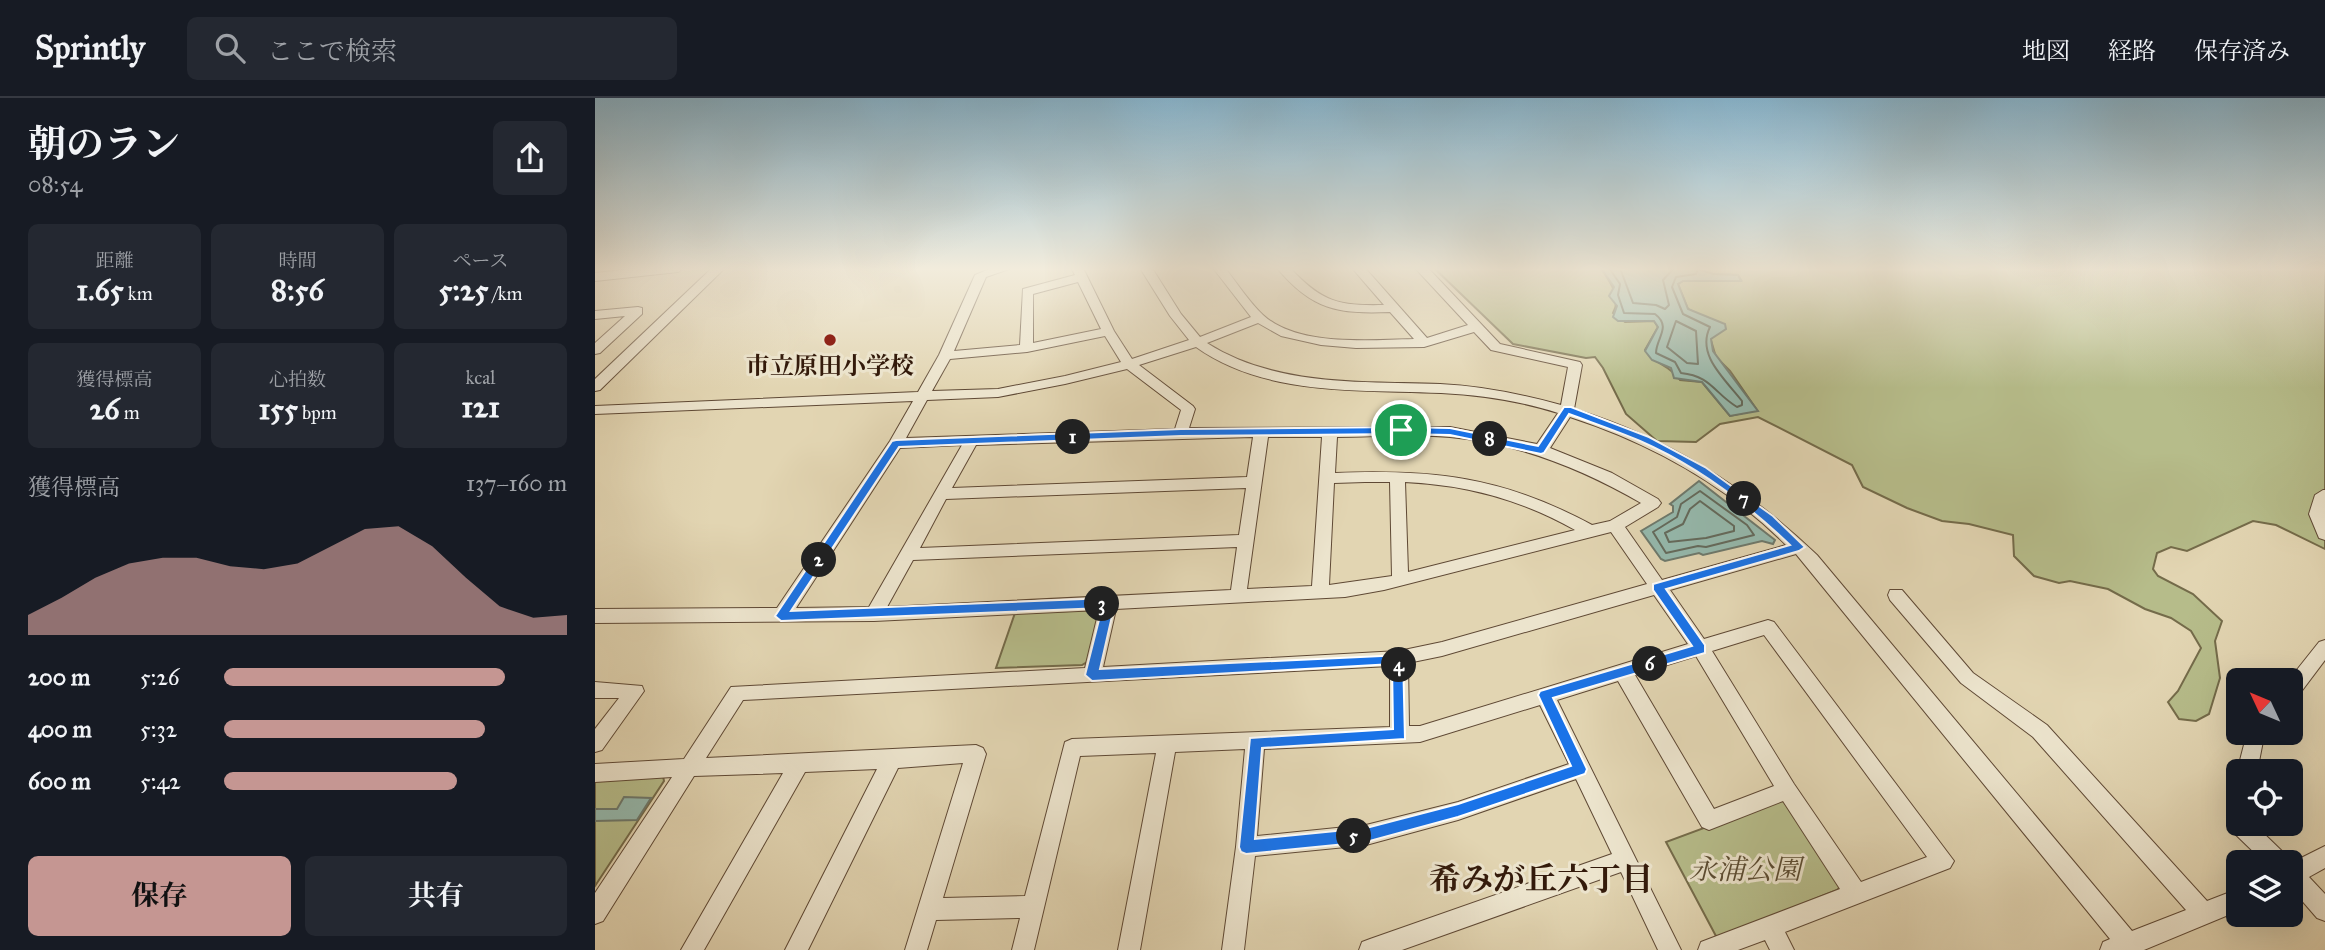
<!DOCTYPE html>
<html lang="ja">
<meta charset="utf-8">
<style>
:root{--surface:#171b24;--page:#242831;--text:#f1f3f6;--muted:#9ea1a6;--line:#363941;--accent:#c59692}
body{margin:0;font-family:"IM FELL Great Primer","Noto Serif JP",serif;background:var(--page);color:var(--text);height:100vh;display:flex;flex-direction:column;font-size:26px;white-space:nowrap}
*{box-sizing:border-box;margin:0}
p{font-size:23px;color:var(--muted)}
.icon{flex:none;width:38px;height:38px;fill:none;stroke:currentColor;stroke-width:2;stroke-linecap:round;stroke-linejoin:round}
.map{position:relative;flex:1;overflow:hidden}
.panel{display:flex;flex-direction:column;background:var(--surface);width:595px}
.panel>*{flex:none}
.needle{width:46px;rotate:314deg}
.tools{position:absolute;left:1631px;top:570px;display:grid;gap:14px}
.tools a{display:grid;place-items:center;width:77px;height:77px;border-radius:10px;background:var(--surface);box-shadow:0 7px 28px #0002;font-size:35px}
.pin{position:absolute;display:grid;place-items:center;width:60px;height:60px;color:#fff;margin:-30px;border:4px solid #fff;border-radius:50%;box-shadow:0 2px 7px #0007}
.km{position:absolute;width:35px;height:35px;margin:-18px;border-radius:50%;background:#222;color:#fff;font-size:19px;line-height:35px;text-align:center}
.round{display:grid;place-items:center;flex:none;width:74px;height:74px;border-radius:10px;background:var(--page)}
.summary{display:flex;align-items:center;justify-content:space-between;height:119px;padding:0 28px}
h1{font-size:38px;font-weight:700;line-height:52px}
.stats{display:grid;grid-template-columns:repeat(3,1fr);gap:10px;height:119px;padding:7px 28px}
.stats div{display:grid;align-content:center;border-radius:10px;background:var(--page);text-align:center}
.stats b{font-size:30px;font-weight:700}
.stats small{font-size:19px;font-weight:400}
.stats p{font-size:19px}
.chart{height:196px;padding:14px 28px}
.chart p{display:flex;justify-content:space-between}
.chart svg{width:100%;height:126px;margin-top:7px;fill:var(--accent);opacity:.7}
.primary-button{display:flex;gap:14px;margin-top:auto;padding:14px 28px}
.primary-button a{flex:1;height:80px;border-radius:10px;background:var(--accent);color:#111;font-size:28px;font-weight:700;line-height:80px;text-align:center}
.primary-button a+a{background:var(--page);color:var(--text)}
ul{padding:0 28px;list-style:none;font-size:23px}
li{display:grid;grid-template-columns:112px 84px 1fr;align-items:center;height:52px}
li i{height:18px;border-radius:9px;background:var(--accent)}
header{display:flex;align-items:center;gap:42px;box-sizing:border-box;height:98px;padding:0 35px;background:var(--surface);border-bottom:2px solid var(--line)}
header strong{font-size:33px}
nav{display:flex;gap:38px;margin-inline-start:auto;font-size:24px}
.search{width:490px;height:63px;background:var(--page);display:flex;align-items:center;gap:18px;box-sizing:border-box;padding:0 24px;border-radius:10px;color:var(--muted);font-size:26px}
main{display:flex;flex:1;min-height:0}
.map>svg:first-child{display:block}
.green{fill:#b6bc8a;stroke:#746b4a;stroke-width:2}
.water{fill:#95b9ad;stroke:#6e796c;stroke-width:2}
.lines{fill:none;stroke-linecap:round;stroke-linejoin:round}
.shore{stroke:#646a5c;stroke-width:2}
.minor-casing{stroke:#5f4935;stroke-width:2}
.minor{fill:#ece4cd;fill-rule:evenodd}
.route{fill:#1a73e8;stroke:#fff;stroke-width:2;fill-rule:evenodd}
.poi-dot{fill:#8f2418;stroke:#ece4cd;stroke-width:2.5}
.labels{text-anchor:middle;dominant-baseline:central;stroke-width:6;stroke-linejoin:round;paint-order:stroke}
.poi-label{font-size:24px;font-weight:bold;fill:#331a0b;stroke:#ece4cd}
.near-park-label{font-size:28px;font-style:italic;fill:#5a4b31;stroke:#ece4cd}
.near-neighbourhood-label{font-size:32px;font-weight:bold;fill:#331a0b;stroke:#ece4cd}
</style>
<header>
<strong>Sprintly</strong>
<div class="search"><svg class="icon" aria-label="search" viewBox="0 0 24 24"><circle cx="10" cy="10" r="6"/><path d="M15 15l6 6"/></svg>ここで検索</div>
<nav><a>地図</a><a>経路</a><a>保存済み</a></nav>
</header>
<main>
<section class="panel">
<div class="summary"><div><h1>朝のラン</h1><p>08:54</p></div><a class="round"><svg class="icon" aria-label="share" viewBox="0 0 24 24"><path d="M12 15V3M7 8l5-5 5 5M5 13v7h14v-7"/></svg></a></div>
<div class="stats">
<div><p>距離</p><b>1.65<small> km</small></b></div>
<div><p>時間</p><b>8:56</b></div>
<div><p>ペース</p><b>5:25<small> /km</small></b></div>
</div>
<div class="stats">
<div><p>獲得標高</p><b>26<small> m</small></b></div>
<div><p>心拍数</p><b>155<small> bpm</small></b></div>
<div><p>kcal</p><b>121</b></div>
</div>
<div class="chart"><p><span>獲得標高</span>137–160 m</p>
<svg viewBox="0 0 160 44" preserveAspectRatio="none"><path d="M0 44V37L10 31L20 24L30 19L40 17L50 17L60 20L70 21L80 19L90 13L100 7L110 6L120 13L130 24L140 34L150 38L160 37V44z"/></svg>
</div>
<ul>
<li><b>200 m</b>5:26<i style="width:82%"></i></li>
<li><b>400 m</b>5:32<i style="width:76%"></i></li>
<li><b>600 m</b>5:42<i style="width:68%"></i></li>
</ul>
<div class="primary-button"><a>保存</a><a>共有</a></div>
</section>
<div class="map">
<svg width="1730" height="852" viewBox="0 0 1730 852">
<rect width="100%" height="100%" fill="#e2d5b2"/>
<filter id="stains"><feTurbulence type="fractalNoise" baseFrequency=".00286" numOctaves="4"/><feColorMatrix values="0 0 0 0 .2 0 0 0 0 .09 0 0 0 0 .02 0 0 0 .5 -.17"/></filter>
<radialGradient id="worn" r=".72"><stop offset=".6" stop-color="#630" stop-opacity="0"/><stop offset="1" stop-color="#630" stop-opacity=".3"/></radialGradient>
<path class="green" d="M 839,170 L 1006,170 C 1015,184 1027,199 1018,215 L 1030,224 L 1059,223 L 1063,229 L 1050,252 C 1060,267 1073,265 1085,282 L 1107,284 L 1135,318 L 1162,312 L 1135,273 L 1121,259 L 1109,219 L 1093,211 L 1083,186 L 1088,183 L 1146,182 L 1143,177 L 1118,176 L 1099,170 L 1730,170 L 1730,451 L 1681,427 L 1658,423 L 1592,453 L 1576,449 L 1562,455 L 1558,471 L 1563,478 L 1598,496 L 1627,523 L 1620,543 L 1625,580 L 1614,616 L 1601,623 L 1584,621 L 1573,604 L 1583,593 L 1606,550 L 1596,533 L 1576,520 L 1550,511 L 1513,491 L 1475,483 L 1464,485 L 1439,478 L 1419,458 L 1418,437 L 1374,426 L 1347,423 L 1312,410 L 1268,389 L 1257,367 L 1163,319 L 1125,326 L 1101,344 L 1062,343 L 1031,316 L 1008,270 L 1000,259 L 991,260 L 918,246 Z
M 501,512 L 504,515 L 492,564 L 487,567 L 401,570 L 420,515 Z
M 68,678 L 69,683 L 0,788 L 0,682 Z
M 1187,701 L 1248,786 L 1242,792 L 1122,840 L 1071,744 Z"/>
<path class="water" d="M 1006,170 L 1099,170 L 1118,176 L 1143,177 L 1146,183 L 1088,183 L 1083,186 L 1093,211 L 1130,226 L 1131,231 L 1116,241 L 1118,253 L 1163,313 L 1135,318 L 1107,284 L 1079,280 L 1076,270 L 1057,262 L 1050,253 L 1063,229 L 1059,223 L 1023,223 L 1018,219 L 1022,208 L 1014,198 L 1019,189 Z
M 1104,383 L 1180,442 L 1178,446 L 1167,443 L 1108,457 L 1104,455 L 1070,463 L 1066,461 L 1046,433 L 1078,414 L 1078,408 L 1075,406 Z
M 29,699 L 56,700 L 42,722 L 0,723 L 0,711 L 22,711 Z"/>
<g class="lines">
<path class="shore" d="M 1014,170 L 1025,186 L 1023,197 L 1029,215 L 1060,216 C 1077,229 1061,240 1061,255 L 1080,264 L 1086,275 C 1116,278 1119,295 1142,309 L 1147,307 L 1147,303 C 1130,281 1101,257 1115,229 L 1088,216 L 1077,189 L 1081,179 L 1101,176 L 1103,170
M 1025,170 L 1038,205 L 1061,207 L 1070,211 L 1074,207 L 1068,182 L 1079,170
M 1081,223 L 1101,233 L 1103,266 L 1092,265 L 1072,249 Z
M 1105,393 L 1152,427 L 1159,437 L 1111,449 L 1103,448 L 1071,455 L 1058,434 L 1082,419 L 1086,406 Z
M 1105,403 L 1139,428 L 1139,433 L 1111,440 L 1074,444 L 1070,435 L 1088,426 L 1095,411 Z"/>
<defs>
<path id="minor" d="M 47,170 L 89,170 L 83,174 L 0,183 L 0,175 Z
M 117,170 L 130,170 L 5,292 L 0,293 L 0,281 Z
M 397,170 L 417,170 L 391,179 L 359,253 L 425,247 L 428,191 L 480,177 L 476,170 L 488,170 L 519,233 L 537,261 L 594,242 L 575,218 L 545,170 L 557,170 L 586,216 L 605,239 L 656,219 L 618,170 L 630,170 C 642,185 654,204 668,217 C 703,249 775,242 819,241 L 795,214 C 743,216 717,212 682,170 L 695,170 C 727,204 743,208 789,207 L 757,170 L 770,170 L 832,240 L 873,227 L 820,170 L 833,170 L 905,246 L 985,264 L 987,267 L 979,311 C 1073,340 1151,389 1222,457 L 1537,833 L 1591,812 L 1438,639 L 1366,585 L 1295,502 L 1293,497 L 1295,492 L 1307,492 L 1378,575 L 1452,627 L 1612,803 L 1643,791 L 1643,813 L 1549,852 L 1505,852 L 1508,844 L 1515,841 L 1201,456 L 1075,492 L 1109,541 L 1173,522 L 1179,524 L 1359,763 L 1355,770 L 1190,834 L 1199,852 L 1175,852 L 1170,842 L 1143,852 L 1103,852 L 1106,844 L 1245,791 L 1188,703 L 1114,732 L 1107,729 L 1023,583 L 962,602 L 1086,852 L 1063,852 L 1026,774 L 807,852 L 764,852 L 767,844 L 775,841 L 1017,756 L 981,681 L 863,722 L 771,747 L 660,758 L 649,852 L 627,852 L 641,749 L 650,651 L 580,654 L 545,852 L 523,852 L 561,655 L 485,658 L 439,852 L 417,852 L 425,820 L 341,822 L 332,852 L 310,852 L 368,665 L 303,670 L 213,852 L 190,852 L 282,671 L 210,674 L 109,852 L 86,852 L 188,675 L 99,678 L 8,823 L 0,826 L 0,795 L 77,679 L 0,684 L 0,666 L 89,661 L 136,589 L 490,570 L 504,512 L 279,523 L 0,525 L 0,511 L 182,510 L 295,343 L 318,303 L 0,316 L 0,308 L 323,294 L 344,257 L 380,177 ZM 483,184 L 506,231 L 438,245 L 438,196 ZM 663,225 L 686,238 L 726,247 L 761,250 L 829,249 L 879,234 L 896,252 L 973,269 L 966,307 C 926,296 886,288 845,286 C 767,283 681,289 612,245 ZM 510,238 L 526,264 L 470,278 L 403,291 L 337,293 L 355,261 L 432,254 ZM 601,249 C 671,299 765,291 846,295 C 886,297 925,303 963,315 L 942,346 L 855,329 L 594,330 L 600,311 L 598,308 L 544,267 ZM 532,271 L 586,312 L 580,331 L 311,340 L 332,302 L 403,299 L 470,286 ZM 975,319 C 1055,345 1131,387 1191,447 L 1067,482 L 1030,429 L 1063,409 L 1066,405 L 1063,401 L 1017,375 L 955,350 ZM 658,339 L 652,379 L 357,390 L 381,347 ZM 673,339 L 727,339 L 717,488 L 652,491 ZM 742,339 C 779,339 818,335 855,339 C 923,345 987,371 1046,405 L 1015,423 L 997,427 C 909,379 838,371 740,375 ZM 367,347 L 274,509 L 201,510 L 305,350 ZM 770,384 L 795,384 L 797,478 L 734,487 L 739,385 ZM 810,384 C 871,387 925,401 980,432 L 813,474 ZM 651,390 L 644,437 L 325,450 L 351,401 ZM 1016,434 L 1052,486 L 847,544 L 804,553 L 508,569 L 521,511 L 750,499 L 789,492 ZM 642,449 L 636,492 L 292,509 L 318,462 ZM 1059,497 L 1093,546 L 825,628 L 814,628 L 813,565 L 847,558 ZM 1169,537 L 1332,759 L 1266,784 L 1199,686 L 1117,553 ZM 1101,558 L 1179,688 L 1119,711 L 1040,577 ZM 795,568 L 795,629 L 477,641 L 470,644 L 430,798 L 348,800 L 391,656 L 388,650 L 381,647 L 111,660 L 148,602 ZM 945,607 L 974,666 L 863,704 L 771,727 L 662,738 L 669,651 L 825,644 Z
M 43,209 L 47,210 L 47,216 L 5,255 L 0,256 L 0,245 L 30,218 L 0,221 L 0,213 Z
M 1728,392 L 1730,392 L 1730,442 L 1724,440 L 1714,416 L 1720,397 Z
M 1730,542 L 1730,562 L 1703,598 L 1696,601 L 1696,583 L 1693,583 L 1724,544 Z
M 0,584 L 47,588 L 49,593 L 7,652 L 0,654 L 0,631 L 24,600 L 0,600 Z
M 1652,635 L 1672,635 L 1668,643 L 1662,674 L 1643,674 L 1643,676 L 1642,674 Z
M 1643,717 L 1643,726 L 1659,726 L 1692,758 L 1695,765 L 1670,765 L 1637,733 L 1634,726 L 1637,719 Z
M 1730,748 L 1730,770 L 1714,779 L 1730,796 L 1730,823 L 1722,820 L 1696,790 L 1696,765 Z"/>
</defs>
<use href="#minor" class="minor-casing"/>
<use href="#minor" class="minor"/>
</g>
<linearGradient id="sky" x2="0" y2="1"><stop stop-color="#87b6d0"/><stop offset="0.59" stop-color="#f2ecdc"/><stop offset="1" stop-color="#f2ecdc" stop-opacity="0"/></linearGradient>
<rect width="1730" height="290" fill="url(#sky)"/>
<path class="route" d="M 969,309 L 976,309 L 1054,339 L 1110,369 L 1178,418 L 1210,449 L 1204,453 L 1071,491 L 1110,547 L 1110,555 L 958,600 L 992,671 L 990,676 L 863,719 L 771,744 L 651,756 L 646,754 L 644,749 L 655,640 L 798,631 L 797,566 L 497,583 L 490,577 L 507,510 L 186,523 L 180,518 L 297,343 L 301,342 L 586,331 L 806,329 L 855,330 L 943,348 ZM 974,316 C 998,325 1022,333 1045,343 C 1100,367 1152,406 1195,447 L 1058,486 L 1058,492 L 1097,548 L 945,593 L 943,597 L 976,668 L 863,706 L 771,730 L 660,741 L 667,650 L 810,641 L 808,557 L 505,571 L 520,505 L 514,500 L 196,513 L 304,349 L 586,338 L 806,336 L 855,337 L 946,356 L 949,355 Z"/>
<circle class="poi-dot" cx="235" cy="242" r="7"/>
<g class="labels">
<g class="poi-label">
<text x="235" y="268">市立原田小学校</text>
</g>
<g class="near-park-label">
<text x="1150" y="771">永浦公園</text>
</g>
<g class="near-neighbourhood-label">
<text x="946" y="781">希みが丘六丁目</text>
</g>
</g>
<rect width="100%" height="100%" filter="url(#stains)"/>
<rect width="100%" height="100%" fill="url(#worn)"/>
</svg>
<div class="tools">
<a><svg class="needle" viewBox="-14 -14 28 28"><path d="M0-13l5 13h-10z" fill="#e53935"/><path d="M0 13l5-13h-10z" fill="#9ea1a6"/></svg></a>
<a><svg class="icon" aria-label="locate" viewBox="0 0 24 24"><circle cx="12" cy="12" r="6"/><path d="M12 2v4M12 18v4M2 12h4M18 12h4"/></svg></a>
<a><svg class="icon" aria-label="layers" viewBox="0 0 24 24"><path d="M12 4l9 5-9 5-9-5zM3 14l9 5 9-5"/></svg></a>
</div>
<div class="pin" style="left:806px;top:332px;background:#1e9e55"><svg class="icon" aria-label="arrive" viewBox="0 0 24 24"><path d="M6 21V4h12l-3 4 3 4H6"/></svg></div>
<b class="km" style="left:478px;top:339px">1</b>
<b class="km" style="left:224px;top:462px">2</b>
<b class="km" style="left:507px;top:506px">3</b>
<b class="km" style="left:804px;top:567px">4</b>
<b class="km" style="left:759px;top:738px">5</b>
<b class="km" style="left:1055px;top:566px">6</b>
<b class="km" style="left:1149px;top:401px">7</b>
<b class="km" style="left:895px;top:341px">8</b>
</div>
</main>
